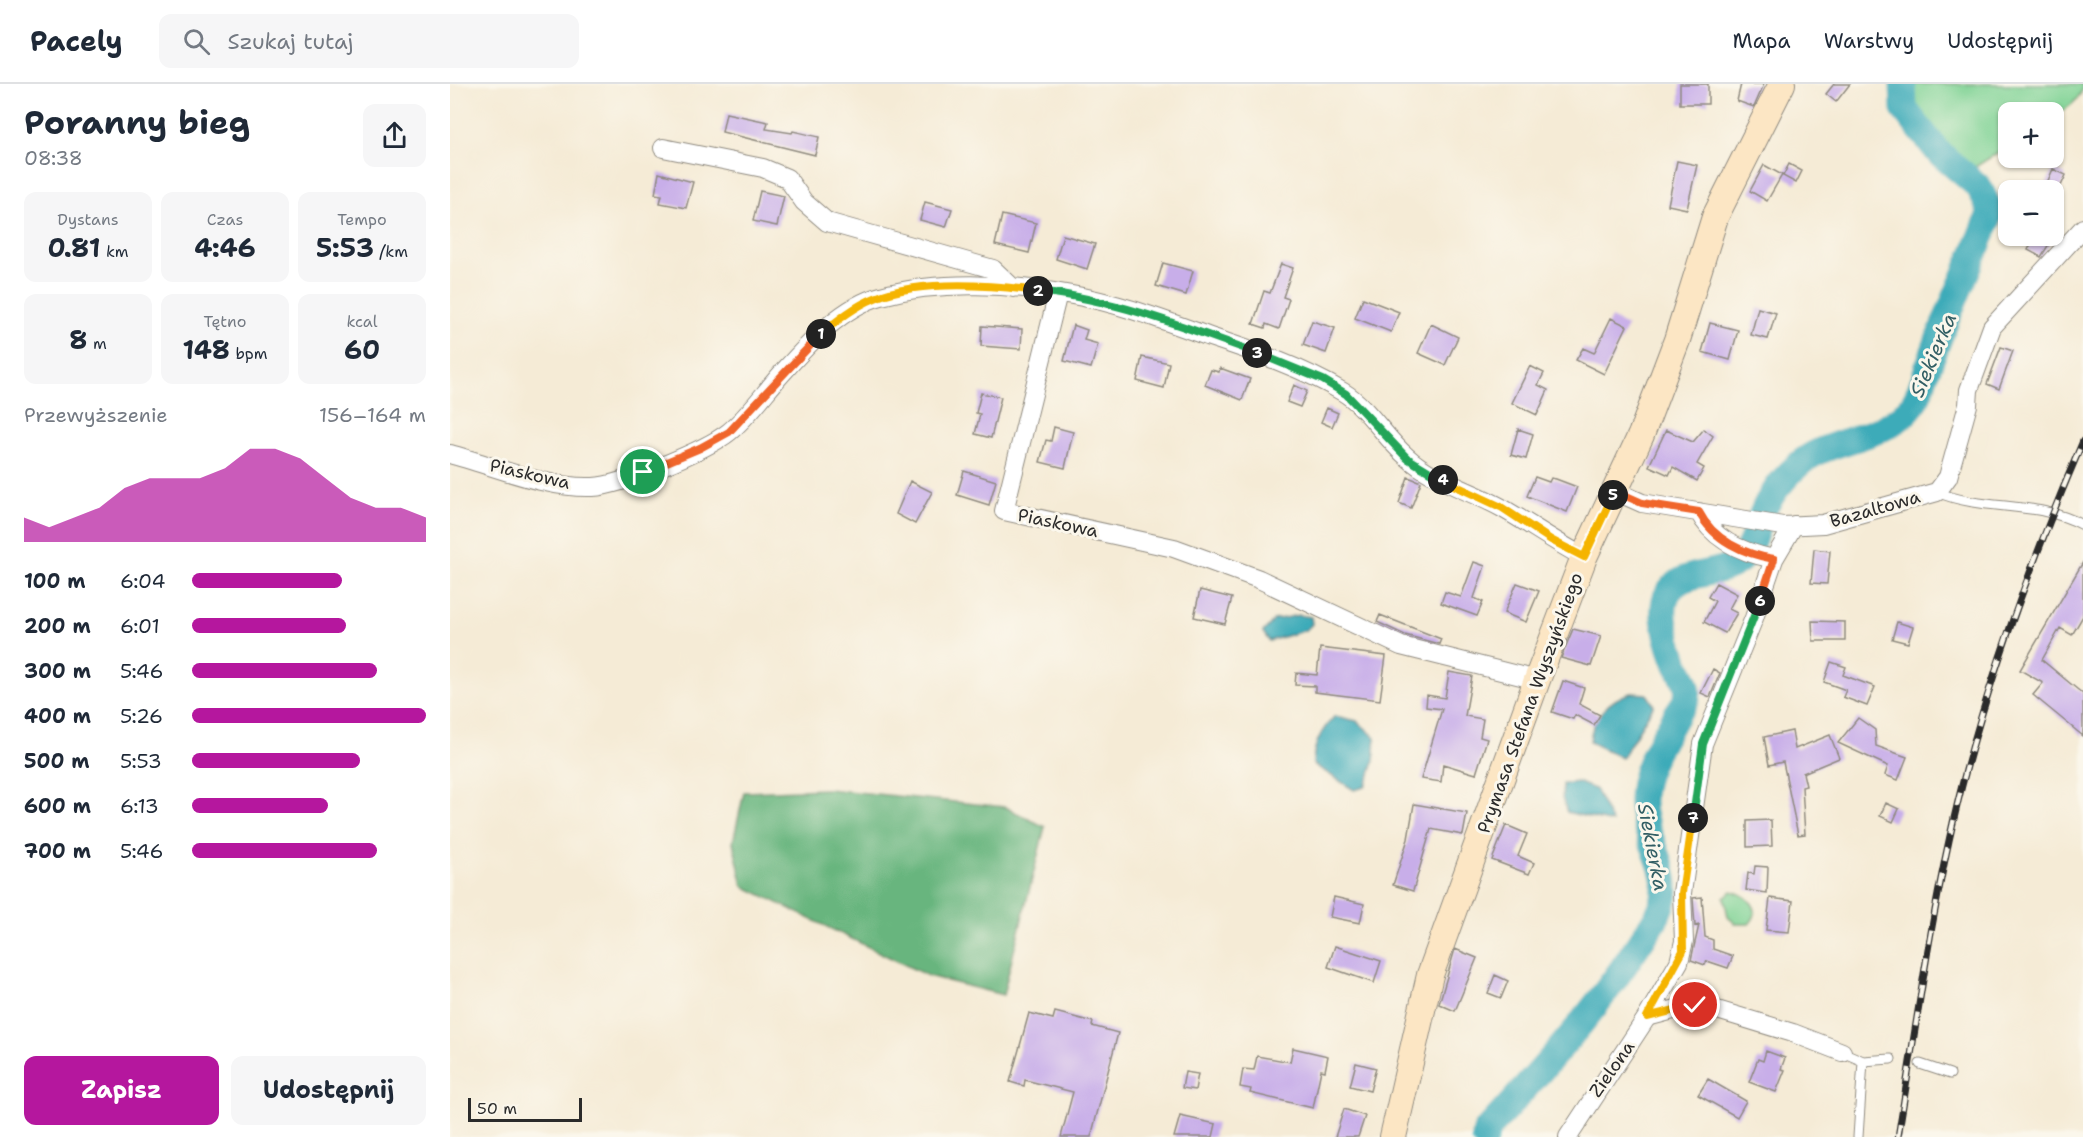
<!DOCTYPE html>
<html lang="pl">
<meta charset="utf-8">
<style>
:root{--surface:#fff;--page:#f6f6f7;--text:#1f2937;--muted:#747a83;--line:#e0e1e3;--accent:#b5179e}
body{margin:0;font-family:"Shantell Sans",sans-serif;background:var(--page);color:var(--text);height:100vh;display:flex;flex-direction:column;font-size:22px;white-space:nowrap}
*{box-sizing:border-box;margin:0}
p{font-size:20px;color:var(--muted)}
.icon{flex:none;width:33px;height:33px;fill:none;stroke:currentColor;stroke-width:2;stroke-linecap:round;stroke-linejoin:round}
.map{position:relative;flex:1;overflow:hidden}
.details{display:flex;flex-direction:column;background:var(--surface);width:450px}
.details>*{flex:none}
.tools{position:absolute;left:1548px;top:18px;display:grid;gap:12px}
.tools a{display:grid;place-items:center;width:66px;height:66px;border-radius:12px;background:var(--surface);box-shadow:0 2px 4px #0004;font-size:30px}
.scale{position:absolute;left:18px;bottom:15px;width:114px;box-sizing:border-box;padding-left:6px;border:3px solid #2b2b2b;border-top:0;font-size:16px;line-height:21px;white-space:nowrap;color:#2b2b2b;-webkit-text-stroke:4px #fbf7ec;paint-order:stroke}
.pin{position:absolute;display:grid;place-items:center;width:51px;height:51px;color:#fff;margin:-26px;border:3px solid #fff;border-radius:50%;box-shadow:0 2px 6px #0007}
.km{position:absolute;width:30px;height:30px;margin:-15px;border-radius:50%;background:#222;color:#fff;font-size:16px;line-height:30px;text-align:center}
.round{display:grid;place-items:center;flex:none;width:63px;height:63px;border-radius:12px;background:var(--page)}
.overview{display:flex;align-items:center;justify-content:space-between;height:102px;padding:0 24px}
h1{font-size:33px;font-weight:700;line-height:45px}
.metrics{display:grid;grid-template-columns:repeat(3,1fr);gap:9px;height:102px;padding:6px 24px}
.metrics div{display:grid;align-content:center;border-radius:12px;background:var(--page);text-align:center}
.metrics b{font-size:26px;font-weight:700}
.metrics small{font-size:16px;font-weight:400}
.metrics p{font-size:16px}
.chart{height:168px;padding:12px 24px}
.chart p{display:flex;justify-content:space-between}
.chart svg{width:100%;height:108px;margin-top:6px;fill:var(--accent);opacity:.7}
.primary-button{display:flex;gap:12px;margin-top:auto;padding:12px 24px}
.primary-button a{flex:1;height:69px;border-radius:12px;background:var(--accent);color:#fff;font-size:24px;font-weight:700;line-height:69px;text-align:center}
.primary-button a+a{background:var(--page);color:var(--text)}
ul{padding:0 24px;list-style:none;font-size:20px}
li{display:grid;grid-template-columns:96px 72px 1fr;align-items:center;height:45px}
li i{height:15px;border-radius:8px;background:var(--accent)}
header{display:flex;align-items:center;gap:36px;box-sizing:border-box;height:84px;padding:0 30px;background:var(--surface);border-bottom:2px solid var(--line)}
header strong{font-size:28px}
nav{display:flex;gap:33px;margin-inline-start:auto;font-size:21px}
.search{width:420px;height:54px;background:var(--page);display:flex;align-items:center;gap:15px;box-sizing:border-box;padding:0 21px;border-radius:12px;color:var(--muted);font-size:22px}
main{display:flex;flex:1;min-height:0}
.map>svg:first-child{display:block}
.green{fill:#80d395;stroke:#567f60;stroke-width:1.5}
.forest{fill:#68b57e;stroke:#4a7054;stroke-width:1.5}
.water{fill:#3cabb9;stroke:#346b72;stroke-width:1.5}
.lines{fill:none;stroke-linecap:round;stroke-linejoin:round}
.river{stroke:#3cabb9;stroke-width:27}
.building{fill:#c8aee9}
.lane-casing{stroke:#908b80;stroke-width:11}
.street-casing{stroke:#908b80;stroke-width:20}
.secondary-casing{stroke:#908b80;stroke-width:28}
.lane{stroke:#fff;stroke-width:9}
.street{stroke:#fff;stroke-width:18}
.secondary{stroke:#fce6c4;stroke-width:26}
.rail-casing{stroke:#2b2b2b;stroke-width:7}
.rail{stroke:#fbf7ec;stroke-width:4.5;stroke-dasharray:14;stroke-linecap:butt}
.split-1-casing{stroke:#fff;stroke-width:12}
.split-2-casing{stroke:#fff;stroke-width:12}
.split-3-casing{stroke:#fff;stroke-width:12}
.split-4-casing{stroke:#fff;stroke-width:12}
.split-5-casing{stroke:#fff;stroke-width:12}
.split-6-casing{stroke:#fff;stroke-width:12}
.split-7-casing{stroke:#fff;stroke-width:12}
.split-8-casing{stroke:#fff;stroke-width:12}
.split-1{stroke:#f0652b;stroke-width:8}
.split-2{stroke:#f5b400;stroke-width:8}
.split-3{stroke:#22a559;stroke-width:8}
.split-4{stroke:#22a559;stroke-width:8}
.split-5{stroke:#f5b400;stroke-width:8}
.split-6{stroke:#f0652b;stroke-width:8}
.split-7{stroke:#22a559;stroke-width:8}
.split-8{stroke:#f5b400;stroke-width:8}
.labels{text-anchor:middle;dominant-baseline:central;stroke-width:6;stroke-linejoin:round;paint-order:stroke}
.street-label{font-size:18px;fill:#2b2b2b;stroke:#fbf7ec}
.water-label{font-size:20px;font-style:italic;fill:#325e64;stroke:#fbf7ec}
</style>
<header>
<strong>Pacely</strong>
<div class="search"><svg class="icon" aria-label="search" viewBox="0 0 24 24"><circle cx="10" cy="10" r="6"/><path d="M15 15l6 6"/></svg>Szukaj tutaj</div>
<nav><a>Mapa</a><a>Warstwy</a><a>Udostępnij</a></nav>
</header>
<main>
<section class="details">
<div class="overview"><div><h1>Poranny bieg</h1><p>08:38</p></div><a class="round"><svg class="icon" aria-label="share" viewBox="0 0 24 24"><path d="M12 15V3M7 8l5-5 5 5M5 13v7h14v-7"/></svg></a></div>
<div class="metrics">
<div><p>Dystans</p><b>0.81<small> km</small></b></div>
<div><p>Czas</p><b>4:46</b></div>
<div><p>Tempo</p><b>5:53<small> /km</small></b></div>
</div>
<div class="metrics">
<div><b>8<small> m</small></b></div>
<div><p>Tętno</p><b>148<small> bpm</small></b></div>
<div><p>kcal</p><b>60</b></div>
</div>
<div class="chart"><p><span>Przewyższenie</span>156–164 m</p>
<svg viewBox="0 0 160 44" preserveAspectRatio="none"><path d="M0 44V34L10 38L20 34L30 30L40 22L50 18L60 18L70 18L80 14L90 6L100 6L110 10L120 18L130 26L140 30L150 30L160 34V44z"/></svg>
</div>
<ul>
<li><b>100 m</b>6:04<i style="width:64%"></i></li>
<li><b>200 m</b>6:01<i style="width:66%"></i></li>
<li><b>300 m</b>5:46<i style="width:79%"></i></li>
<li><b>400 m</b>5:26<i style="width:100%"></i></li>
<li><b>500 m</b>5:53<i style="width:72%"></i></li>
<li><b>600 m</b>6:13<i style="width:58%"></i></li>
<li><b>700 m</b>5:46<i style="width:79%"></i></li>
</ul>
<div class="primary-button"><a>Zapisz</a><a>Udostępnij</a></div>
</section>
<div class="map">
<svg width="1633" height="1053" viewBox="0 0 1633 1053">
<rect width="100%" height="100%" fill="#fbf7ec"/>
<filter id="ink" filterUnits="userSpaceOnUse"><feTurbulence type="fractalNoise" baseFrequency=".0167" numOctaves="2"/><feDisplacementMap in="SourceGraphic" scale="12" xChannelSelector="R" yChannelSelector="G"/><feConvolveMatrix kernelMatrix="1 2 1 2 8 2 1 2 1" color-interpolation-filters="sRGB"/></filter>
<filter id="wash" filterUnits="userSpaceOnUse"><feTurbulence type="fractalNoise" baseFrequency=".008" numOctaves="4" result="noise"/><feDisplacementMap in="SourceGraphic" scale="24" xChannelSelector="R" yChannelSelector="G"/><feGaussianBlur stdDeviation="1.35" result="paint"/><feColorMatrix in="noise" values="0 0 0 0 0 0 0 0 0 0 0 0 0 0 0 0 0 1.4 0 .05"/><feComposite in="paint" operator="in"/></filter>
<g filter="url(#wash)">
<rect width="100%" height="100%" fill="#f5ebd6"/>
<path class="green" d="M 1462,0 L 1633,0 C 1633,15 1615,26 1604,33 L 1604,28 L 1558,28 L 1558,62 L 1519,87 C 1500,70 1466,46 1461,19 C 1460,13 1462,6 1462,0 Z
M 1282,807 C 1298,812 1314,825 1299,840 L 1286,840 L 1278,833 L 1274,813 Z"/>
<path class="forest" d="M 377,705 L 555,723 L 595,743 L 553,911 L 478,892 L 293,802 L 283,758 L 294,708 Z"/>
<path class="water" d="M 849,531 L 861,533 L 862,540 L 856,546 L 819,557 L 813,548 L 824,536 Z
M 1181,609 L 1197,610 L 1204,621 L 1172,674 L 1140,658 C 1141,634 1159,615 1181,609 Z
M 885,632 L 907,637 L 925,653 C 927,671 923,686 915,703 L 904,706 L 863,680 C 863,661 871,646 885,632 Z
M 1127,698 L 1145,705 L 1162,739 L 1117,728 L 1112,714 L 1113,700 Z"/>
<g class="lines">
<path class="river" d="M 1035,1053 L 1036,1047 C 1089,989 1144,930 1186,864 C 1195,851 1208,834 1213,819 C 1223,785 1192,751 1192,718 C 1191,688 1211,658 1225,633 C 1228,627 1235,620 1237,613 C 1240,601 1232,591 1227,581 C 1220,563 1209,532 1216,513 C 1227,484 1272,494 1291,475 C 1302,464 1307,441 1313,428 C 1320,411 1334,394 1347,382 C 1379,353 1430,358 1459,325 C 1471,312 1473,294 1480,278 C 1498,227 1522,178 1541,128 L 1529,103 L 1489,69 L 1454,25 L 1453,0"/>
</g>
<g id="blocks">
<path class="building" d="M 1230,0 L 1258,0 L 1258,20 L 1230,20 Z
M 1291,0 L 1314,0 L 1304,23 L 1287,17 Z
M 1384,0 L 1400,0 L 1386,18 L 1376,10 Z
M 276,29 L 318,38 L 316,45 L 342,49 L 343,47 L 369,53 L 365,71 L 272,48 Z
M 1227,77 L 1247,81 L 1237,125 L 1218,121 Z
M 1339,80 L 1352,87 L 1346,99 L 1333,92 Z
M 1314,81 L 1332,91 L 1317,117 L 1300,107 Z
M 1603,85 L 1616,91 L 1609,106 L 1594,106 Z
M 209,89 L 243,98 L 236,124 L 210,119 L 212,111 L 205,110 Z
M 310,107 L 334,112 L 327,142 L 303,137 Z
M 475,118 L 502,125 L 496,143 L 470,136 Z
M 552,131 L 586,139 L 579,169 L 545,161 Z
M 613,151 L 645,160 L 637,185 L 606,175 Z
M 1585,152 L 1604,152 L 1591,173 L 1578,166 Z
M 713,179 L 743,187 L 736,211 L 706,202 Z
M 831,180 L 843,184 L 833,213 L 839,215 L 829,245 L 816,240 L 815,244 L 803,240 L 814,207 L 820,209 Z
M 913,214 L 949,228 L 941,248 L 905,234 Z
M 1308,224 L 1326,229 L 1318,255 L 1301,251 Z
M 1161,234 L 1177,242 L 1154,290 L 1126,276 L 1133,264 L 1144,269 Z
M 862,237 L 885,244 L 876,269 L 853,261 Z
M 1260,239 L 1288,246 L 1280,276 L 1252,268 Z
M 981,240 L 1008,253 L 995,281 L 968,269 Z
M 623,241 L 637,246 L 634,256 L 648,260 L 641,284 L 614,277 Z
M 532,242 L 572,245 L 571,265 L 531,262 Z
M 1551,263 L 1563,267 L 1549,305 L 1537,300 Z
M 692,273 L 719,279 L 714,304 L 687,297 Z
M 1080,282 L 1094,289 L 1088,301 L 1098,306 L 1087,331 L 1062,319 Z
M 770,284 L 800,295 L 792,316 L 755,301 L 761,286 L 769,288 Z
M 844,301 L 857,307 L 850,323 L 837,318 Z
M 531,309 L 551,313 L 541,354 L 525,350 L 530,330 L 526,329 Z
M 877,324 L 888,329 L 882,343 L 871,338 Z
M 604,343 L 623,348 L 615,384 L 590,378 L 596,356 L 601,357 Z
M 1068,345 L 1083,350 L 1076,375 L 1061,371 Z
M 1254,345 L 1263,352 L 1247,380 L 1254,384 L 1247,397 L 1223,383 L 1219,391 L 1199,382 L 1216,346 L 1243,358 Z
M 514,387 L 546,397 L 539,421 L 507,411 Z
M 958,393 L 971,398 L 961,424 L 949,419 Z
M 1085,393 L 1099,398 L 1101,394 L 1106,395 L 1127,403 L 1117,428 L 1077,412 Z
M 460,397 L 482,408 L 465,440 L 446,430 Z
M 1364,465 L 1380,467 L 1377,500 L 1361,499 Z
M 1024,478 L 1035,482 L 1024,514 L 1033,518 L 1027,532 L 991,519 L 995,508 L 1011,513 Z
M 1633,478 L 1633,532 L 1622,551 L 1610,544 L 1592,576 L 1633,610 L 1633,652 L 1583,611 L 1593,599 L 1570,586 Z
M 1067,499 L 1089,507 L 1076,538 L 1054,529 Z
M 1266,499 L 1287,510 L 1279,525 L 1287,529 L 1275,549 L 1254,538 L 1265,517 L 1258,513 Z
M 750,506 L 782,514 L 775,540 L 744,533 Z
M 930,531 L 991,555 L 989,560 L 955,551 L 927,538 Z
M 1362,537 L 1395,538 L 1395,557 L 1363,557 Z
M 1447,538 L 1463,543 L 1458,559 L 1442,555 Z
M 1123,545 L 1151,552 L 1141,582 L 1111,574 Z
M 870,564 L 936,572 L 930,616 L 865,608 L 865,602 L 845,601 L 846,589 L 867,591 Z
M 1381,578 L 1396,583 L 1393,591 L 1425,603 L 1417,622 L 1393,613 L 1396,606 L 1374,598 Z
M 1263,585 L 1270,589 L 1260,613 L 1251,609 Z
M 999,588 L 1022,592 L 1015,632 L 1033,635 L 1030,653 L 1037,655 L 1026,690 L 993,680 L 991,698 L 971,695 L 992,625 L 976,623 L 977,611 L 995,614 Z
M 1113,597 L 1134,604 L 1129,620 L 1150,631 L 1144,641 L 1125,631 L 1123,635 L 1102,628 Z
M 1408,634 L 1425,646 L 1426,662 L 1457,673 L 1448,696 L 1435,691 L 1438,682 L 1388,659 Z
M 1342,647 L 1345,665 L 1380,651 L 1389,674 L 1353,689 L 1356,702 L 1352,703 L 1355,750 L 1348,751 L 1333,678 L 1319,681 L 1314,653 Z
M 1436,719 L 1449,725 L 1443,738 L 1430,732 Z
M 964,720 L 1017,729 L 1013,751 L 981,745 L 963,807 L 943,801 L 958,755 Z
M 1321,736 L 1322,762 L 1297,763 L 1297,737 Z
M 1056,741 L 1077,750 L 1068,772 L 1084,779 L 1079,790 L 1042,776 Z
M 1305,782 L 1318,783 L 1317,809 L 1296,806 L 1298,789 L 1304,790 Z
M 884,813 L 914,820 L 910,839 L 880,833 Z
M 1252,813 L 1255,853 L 1263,856 L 1263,865 L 1283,872 L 1278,884 L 1257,877 L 1255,881 L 1241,876 L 1249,841 L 1245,842 L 1243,814 Z
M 1320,814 L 1343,817 L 1339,848 L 1316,846 Z
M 885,862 L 931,877 L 924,899 L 878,883 Z
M 1005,865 L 1027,874 L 1005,927 L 989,920 Z
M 1045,891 L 1058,897 L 1051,914 L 1038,909 Z
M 605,928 L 643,938 L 642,942 L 668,949 L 641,1053 L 611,1053 L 623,1008 L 575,996 L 574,1002 L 560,998 L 579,929 L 603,935 Z
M 843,964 L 878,972 L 875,987 L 871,986 L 863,1024 L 800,1009 L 801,1005 L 790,1003 L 793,985 L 804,986 L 807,972 L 840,978 Z
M 1316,967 L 1335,974 L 1331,985 L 1335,986 L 1326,1008 L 1299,998 L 1308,975 L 1313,977 Z
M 906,979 L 926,984 L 920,1007 L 900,1002 Z
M 735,988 L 748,990 L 745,1006 L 732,1004 Z
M 1258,995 L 1296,1017 L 1287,1033 L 1248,1011 Z
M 894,1025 L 915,1032 L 908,1053 L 885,1053 Z
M 730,1032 L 766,1040 L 763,1053 L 724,1053 Z"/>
</g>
</g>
<g filter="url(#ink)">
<use href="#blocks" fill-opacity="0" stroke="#908b80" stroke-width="1.5"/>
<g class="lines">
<defs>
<path id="lane" d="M 1487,408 C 1534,428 1588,416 1633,441
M 1392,968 L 1413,977 L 1408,1053
M 1413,977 L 1441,975
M 1470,980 L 1500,990"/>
<path id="street" d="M 213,64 L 313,84 L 337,94 L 354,118 L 377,138 L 543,185 L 563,204
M 608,209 L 554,427 L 724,464 L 809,495 L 951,562 L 1087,596
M 0,370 C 45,382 96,405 143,403 C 170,402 258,365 279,348 C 300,331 317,305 335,286 C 360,258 393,222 431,212 C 491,196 562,200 622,211 C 670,219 718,238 763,254 C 808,269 853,284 893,308 C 918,323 934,353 956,372 C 983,397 1020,406 1052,424 C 1080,440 1105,458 1134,473
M 1165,407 L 1192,419 L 1333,442 L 1373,440 L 1487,408 L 1498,393 L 1518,321 L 1519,306 L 1542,243 L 1633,144
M 1249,428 C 1263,457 1294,469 1324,475
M 1197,933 L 1238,922 L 1254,922 L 1343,949 L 1392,968
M 1118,1053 L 1197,933 L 1229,878 L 1234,857 L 1232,809 L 1253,660 L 1304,534 L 1324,475 L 1344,441"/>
<path id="secondary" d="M 943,1053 L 980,891 L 1087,596 L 1134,473 L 1191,351 L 1227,256 L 1265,133 L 1332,0"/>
</defs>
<use href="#lane" class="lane-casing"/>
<use href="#street" class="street-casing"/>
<use href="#secondary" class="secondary-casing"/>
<use href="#lane" class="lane"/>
<use href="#street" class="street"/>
<use href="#secondary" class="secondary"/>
<defs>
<path id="rail" d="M 1448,1053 C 1468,931 1484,806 1516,686 C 1546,573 1587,464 1633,357"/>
</defs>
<use href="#rail" class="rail-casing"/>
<use href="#rail" class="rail"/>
</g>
</g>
<g class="lines" filter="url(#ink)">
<defs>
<path id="split-1" d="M 193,388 L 250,364 L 279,348 L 371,250"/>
<path id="split-2" d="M 371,250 C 388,236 405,222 425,214 C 470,196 541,201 588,207"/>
<path id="split-3" d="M 588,207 C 663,215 736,243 807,269"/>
<path id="split-4" d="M 807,269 L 873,296 L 896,310 L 957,374 L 993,396"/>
<path id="split-5" d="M 993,396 L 1051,423 L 1101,456 L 1134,473 L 1163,411"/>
<path id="split-6" d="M 1163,411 L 1165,407 L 1192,419 L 1249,428 C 1263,456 1294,470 1324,475 L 1310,517"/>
<path id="split-7" d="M 1243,734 L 1253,660 L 1310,517"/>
<path id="split-8" d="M 1243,734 L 1232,809 L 1233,867 L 1197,933 L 1245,921"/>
</defs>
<use href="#split-1" class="split-1-casing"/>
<use href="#split-2" class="split-2-casing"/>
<use href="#split-3" class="split-3-casing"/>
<use href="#split-4" class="split-4-casing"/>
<use href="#split-5" class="split-5-casing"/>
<use href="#split-6" class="split-6-casing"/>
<use href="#split-7" class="split-7-casing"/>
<use href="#split-8" class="split-8-casing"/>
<use href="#split-1" class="split-1"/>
<use href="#split-2" class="split-2"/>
<use href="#split-3" class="split-3"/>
<use href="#split-4" class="split-4"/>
<use href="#split-5" class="split-5"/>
<use href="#split-6" class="split-6"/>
<use href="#split-7" class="split-7"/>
<use href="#split-8" class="split-8"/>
</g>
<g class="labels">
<g class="street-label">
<text transform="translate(80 390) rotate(13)">Piaskowa</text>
<text transform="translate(1425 425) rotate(-16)">Bazaltowa</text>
<text transform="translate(608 439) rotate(12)">Piaskowa</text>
<text transform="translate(1080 619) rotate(-70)">Prymasa Stefana Wyszyńskiego</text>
<text transform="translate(1162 985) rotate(-55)">Zielona</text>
</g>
<g class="water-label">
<text transform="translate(1483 271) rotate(-67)">Siekierka</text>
<text transform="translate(1203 763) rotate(79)">Siekierka</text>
</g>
</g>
</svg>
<div class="tools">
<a>+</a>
<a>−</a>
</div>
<div class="scale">50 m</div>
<div class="pin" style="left:193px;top:388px;background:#1e9e55"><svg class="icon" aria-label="arrive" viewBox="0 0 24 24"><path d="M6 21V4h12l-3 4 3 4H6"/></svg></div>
<div class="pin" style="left:1245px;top:921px;background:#d93025"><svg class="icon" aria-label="check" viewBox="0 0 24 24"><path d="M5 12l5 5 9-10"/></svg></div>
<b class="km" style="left:371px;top:250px">1</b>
<b class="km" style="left:588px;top:207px">2</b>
<b class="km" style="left:807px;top:269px">3</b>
<b class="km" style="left:993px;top:396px">4</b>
<b class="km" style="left:1163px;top:411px">5</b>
<b class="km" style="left:1310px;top:517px">6</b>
<b class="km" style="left:1243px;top:734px">7</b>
</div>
</main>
